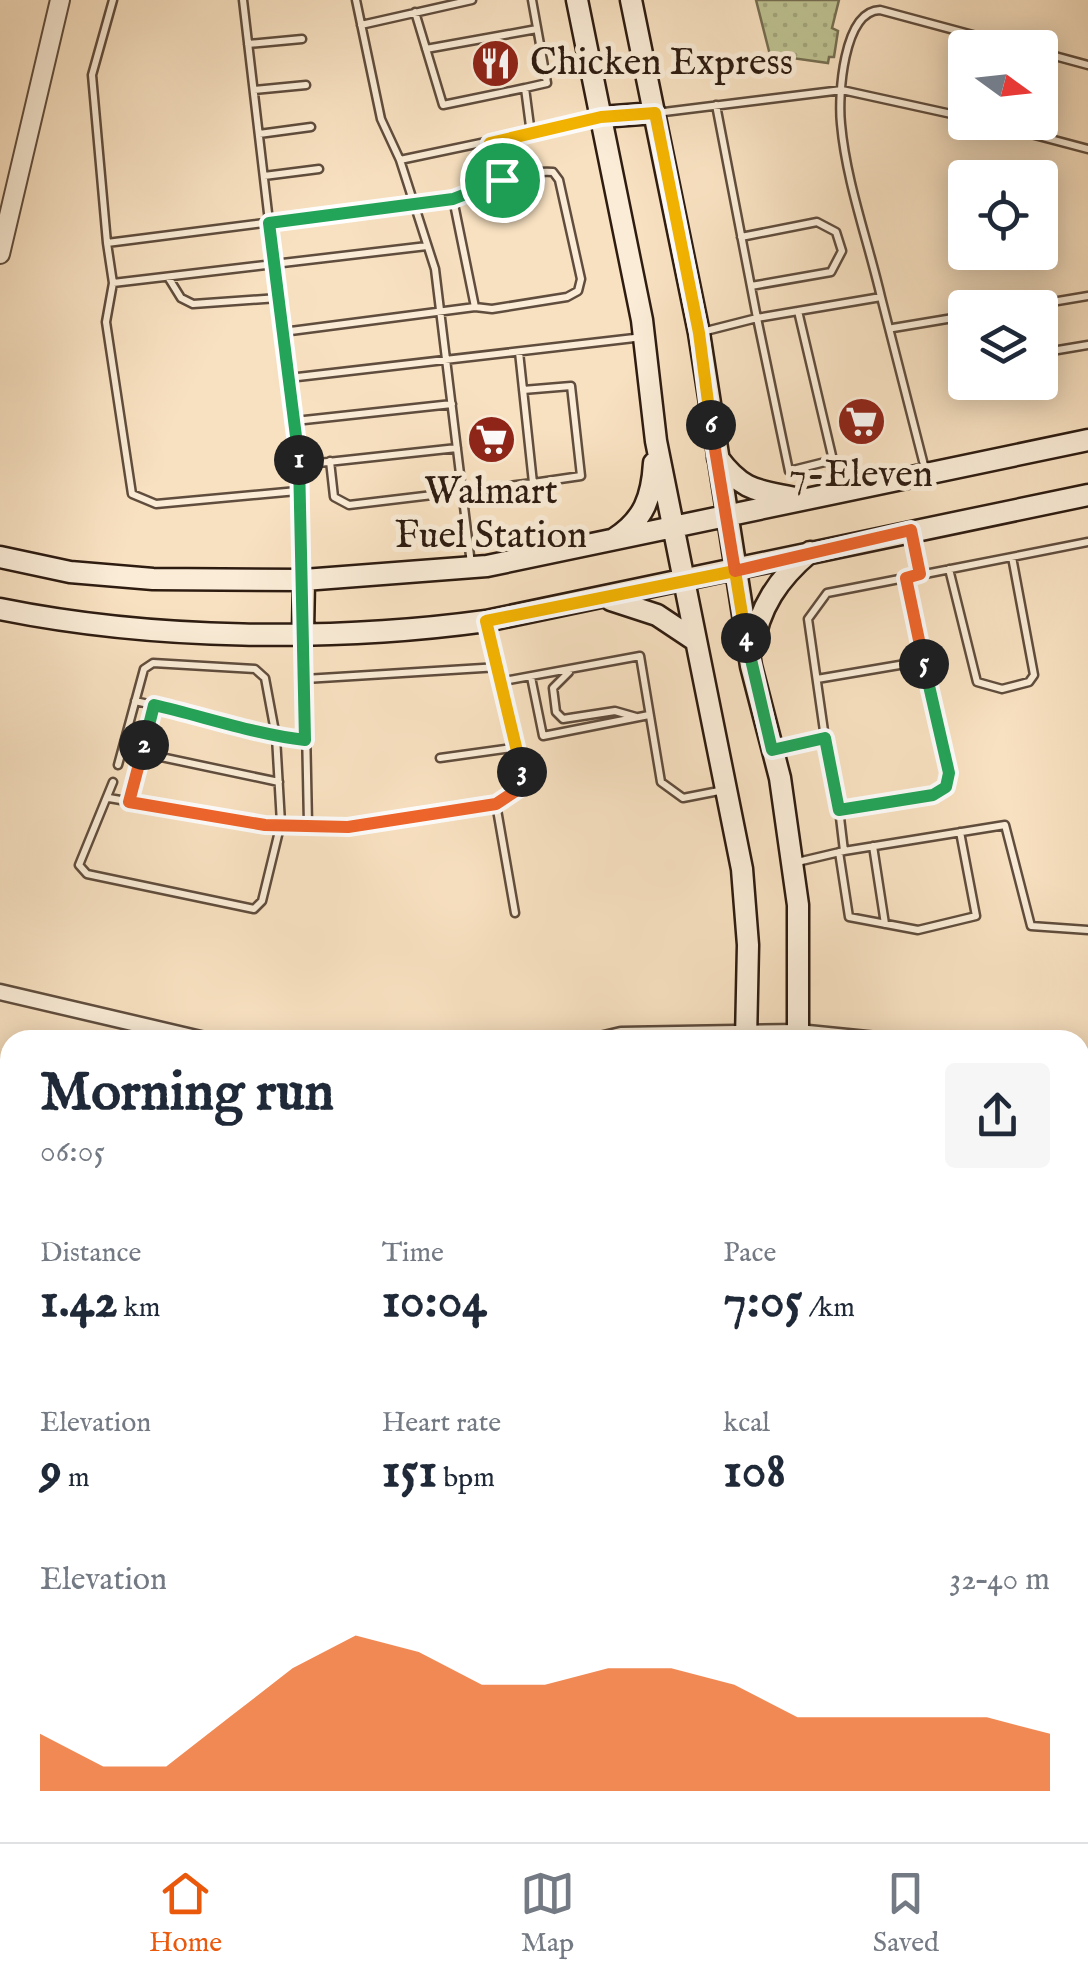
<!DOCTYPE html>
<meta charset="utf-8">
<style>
:root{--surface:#fff;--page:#f6f6f7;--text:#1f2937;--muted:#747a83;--line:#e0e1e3;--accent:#ea580c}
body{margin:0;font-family:"IM FELL English",serif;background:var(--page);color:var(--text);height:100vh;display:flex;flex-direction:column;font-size:38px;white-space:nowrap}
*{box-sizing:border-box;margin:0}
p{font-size:32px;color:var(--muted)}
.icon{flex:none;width:55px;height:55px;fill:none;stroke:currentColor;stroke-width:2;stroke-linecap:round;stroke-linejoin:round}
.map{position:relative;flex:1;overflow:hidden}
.drawer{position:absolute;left:0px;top:1030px;width:1090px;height:812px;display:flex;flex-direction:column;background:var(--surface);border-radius:30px 30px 0 0;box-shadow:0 5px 25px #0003}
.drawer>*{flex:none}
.needle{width:65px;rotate:105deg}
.controls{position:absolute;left:948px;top:30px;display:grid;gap:20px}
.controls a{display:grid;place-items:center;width:110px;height:110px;border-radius:10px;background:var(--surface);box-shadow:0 5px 25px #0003;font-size:50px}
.pin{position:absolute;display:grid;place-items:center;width:85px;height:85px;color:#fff;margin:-42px;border:5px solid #fff;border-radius:50%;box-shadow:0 2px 10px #0007}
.km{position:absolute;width:50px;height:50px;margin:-25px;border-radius:50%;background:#222;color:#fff;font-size:28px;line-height:50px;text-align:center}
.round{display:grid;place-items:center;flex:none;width:105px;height:105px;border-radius:10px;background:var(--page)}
.overview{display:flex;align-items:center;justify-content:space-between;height:170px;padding:0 40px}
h1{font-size:55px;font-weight:800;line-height:75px}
.stats{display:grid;grid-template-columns:repeat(3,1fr);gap:15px;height:170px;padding:10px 40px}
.stats div{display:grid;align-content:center}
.stats b{font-size:50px;font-weight:800}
.stats small{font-size:28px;font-weight:400}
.stats p{font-size:28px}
.chart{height:280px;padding:20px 40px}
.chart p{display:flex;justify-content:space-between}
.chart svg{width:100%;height:180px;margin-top:10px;fill:var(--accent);opacity:.7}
.dock{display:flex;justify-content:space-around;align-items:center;height:140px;border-top:2px solid var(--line);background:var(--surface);font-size:28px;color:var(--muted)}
.dock a{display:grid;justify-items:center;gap:5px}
.dock .active{color:var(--accent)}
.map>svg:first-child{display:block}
.grass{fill:url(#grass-dots);stroke:#766f52;stroke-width:2.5}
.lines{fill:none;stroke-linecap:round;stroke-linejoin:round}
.service-casing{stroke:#604d3d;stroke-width:11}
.minor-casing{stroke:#604d3d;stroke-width:19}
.tertiary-casing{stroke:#604d3d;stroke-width:22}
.secondary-casing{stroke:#2e1c11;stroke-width:25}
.service{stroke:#faecd7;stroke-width:6}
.minor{stroke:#faecd7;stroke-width:14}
.tertiary{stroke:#faecd7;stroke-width:18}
.secondary{stroke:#faecd7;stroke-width:20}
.split-1-casing{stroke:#fff;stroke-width:20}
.split-2-casing{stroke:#fff;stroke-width:20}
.split-3-casing{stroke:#fff;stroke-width:20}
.split-4-casing{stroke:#fff;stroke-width:20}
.split-5-casing{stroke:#fff;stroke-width:20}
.split-6-casing{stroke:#fff;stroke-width:20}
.split-7-casing{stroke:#fff;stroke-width:20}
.split-1{stroke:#22a559;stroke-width:12}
.split-2{stroke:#22a559;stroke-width:12}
.split-3{stroke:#f0652b;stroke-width:12}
.split-4{stroke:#f5b400;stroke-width:12}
.split-5{stroke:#22a559;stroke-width:12}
.split-6{stroke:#f0652b;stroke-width:12}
.split-7{stroke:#f5b400;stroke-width:12}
.labels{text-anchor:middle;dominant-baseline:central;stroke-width:10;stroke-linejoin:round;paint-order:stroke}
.poi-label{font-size:38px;fill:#2e1c11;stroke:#faecd7}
</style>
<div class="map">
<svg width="1088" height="1842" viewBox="0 0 1088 1842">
<defs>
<pattern id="grass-dots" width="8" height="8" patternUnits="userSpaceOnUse" patternTransform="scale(2.5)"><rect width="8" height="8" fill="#bec292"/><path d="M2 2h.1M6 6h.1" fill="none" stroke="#a4a67d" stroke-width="1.8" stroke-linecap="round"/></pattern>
</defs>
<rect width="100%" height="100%" fill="#f8e1c1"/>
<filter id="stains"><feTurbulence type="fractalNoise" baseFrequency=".002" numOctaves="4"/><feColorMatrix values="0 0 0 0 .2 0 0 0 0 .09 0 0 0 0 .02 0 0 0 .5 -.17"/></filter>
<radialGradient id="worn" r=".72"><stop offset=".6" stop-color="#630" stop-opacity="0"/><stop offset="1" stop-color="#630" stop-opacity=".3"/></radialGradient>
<path class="grass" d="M 756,0 L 839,0 L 832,28 L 838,31 L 834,57 L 829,57 L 828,63 L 770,55 Z"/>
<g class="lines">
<defs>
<path id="service" d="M 243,0 L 274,264 L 427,246
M 356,0 L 381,119 L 400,160 L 435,269 L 471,564
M 415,12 L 443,105 L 525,88
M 361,25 L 472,0
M 248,44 L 302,39
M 426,49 L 537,29
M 1040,52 L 1088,65
M 254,90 L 306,85
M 716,105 L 757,318 L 798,311
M 656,113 L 842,90 L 965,117
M 986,122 L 1088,149
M 259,134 L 311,127
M 531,134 L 525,88 L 547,83 L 532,0
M 490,143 L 502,180
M 400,160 L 600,118
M 264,176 L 319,169
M 741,237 L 817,222 L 836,232 L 842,251 L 831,272 L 751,286
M 107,243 L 92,75 L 113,0
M 168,277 L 181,298 L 193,304 L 278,298
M 113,283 L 107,243 L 453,199
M 881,297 C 868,241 846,181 841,124 C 838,96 843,11 880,10 L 1021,48
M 1016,308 L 1088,296
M 893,328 L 965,316
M 283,332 L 475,307 L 492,309 L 567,297 L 578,291 L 581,279 L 559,180 L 553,172 C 517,170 486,186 453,199 L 475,307
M 702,332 L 757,318 L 789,471 L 833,460 L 798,311 L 881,297 L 925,469
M 1040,353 L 1088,345
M 289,378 L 643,337
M 523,390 L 571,386 L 581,476 L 533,483
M 295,421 L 452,404
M 330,461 L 334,497 L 349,505 L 533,483 L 519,352
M 300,465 L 457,448
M 297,491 L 156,504 L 132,494 L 106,322 L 113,283 L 274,264 L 300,465 L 304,574
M 949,569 L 977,682 L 1002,689 L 1029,682 L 1034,675 L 1012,557
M 920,575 L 1088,542
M 487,623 L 504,681 L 640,656 L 661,782 L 683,798 L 724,790
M 303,640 L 305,679 L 499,667
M 569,672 L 553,688 L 556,712 L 563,719 L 615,711 L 636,717
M 531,677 L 543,736 L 649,715
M 817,679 L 923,661
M 825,738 L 839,809
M 775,749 L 825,738 L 808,619 L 827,593 L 920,575 L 912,536
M 142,753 L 279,782
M 440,758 L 519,747 L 504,681
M 118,765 L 144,669 L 153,663 L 255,669 L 265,678 L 276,737 L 305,740
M 113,782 L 79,865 L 87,874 L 254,909 L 262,901 L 281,823 L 276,737 L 258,728 L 135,701
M 109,798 L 265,825 L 308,824 L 305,679
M 129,802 L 154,705
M 496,804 L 515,913
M 308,824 C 351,827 495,817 523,786 L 519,747
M 873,846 L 885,924
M 844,851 L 1005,825 L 1031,926 L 1088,930
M 839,852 L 849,917 L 918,930 L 976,916 L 960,832
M 793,863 L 844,851 L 839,809 L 933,795 L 946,787 L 949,773 L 906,578"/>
<path id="minor" d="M 0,992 L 205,1040
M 600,1040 L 621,1035 L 798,1032 L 877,1040
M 1080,1065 L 1088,1066
M 0,1217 L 10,1220
M 1080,1286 L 1088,1288
M 0,1419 L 10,1422
M 1080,1512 L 1088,1514
M 0,1515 L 10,1481
M 0,1620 L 10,1623
M 1080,1722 L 1088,1724
M 0,1811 L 10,1814
M 74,1832 L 107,1842
M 818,1842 L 820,1832"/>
<path id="tertiary" d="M 0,254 L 60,0"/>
<path id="secondary" d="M 577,0 L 642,320 L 656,441 L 742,869 L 748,945 L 746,1040
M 631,0 L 699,333 L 751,666 L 780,778 L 798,905 L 798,1040
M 601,117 L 655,113
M 718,458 C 744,493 759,490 799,499
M 614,539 C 644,520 652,497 654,463
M 0,557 L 70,572 L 153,579 L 304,580 L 487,566 L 1088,440
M 611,600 L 657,615 L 696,641
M 0,609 C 153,640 332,642 486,621 L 1088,495
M 303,632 L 304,580
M 753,649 C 758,608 779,578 810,552
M 642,1842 L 645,1832
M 697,1842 L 700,1832"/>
</defs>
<use href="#service" class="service-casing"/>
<use href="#minor" class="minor-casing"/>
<use href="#tertiary" class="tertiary-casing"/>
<use href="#secondary" class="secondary-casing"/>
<use href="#service" class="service"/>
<use href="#minor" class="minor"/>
<use href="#tertiary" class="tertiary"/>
<use href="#secondary" class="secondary"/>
</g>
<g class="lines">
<defs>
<path id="split-1" d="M 299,460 L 269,223 L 453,199 L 502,180"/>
<path id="split-2" d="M 144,745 L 154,705 C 202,716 258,735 305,740 L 299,460"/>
<path id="split-3" d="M 144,745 L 129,802 L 265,825 L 348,827 L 496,804 L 523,786 L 522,772"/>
<path id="split-4" d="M 522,772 L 486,621 L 735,571 L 746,638"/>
<path id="split-5" d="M 746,638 L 772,750 L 825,738 L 839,810 L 933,795 L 946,787 L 949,773 L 924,664"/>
<path id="split-6" d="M 711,425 L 735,571 L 911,530 L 920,574 L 906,578 L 924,664"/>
<path id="split-7" d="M 502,180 L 490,143 L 601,117 L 655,113 L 699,333 L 711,425"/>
</defs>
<use href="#split-1" class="split-1-casing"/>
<use href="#split-2" class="split-2-casing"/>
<use href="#split-3" class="split-3-casing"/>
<use href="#split-4" class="split-4-casing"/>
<use href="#split-5" class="split-5-casing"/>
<use href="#split-6" class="split-6-casing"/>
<use href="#split-7" class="split-7-casing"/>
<use href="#split-1" class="split-1"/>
<use href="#split-2" class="split-2"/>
<use href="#split-3" class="split-3"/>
<use href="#split-4" class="split-4"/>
<use href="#split-5" class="split-5"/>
<use href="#split-6" class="split-6"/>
<use href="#split-7" class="split-7"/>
</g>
<defs>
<symbol id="restaurant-disc" viewBox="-11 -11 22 22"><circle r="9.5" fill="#8f2418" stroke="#faecd7"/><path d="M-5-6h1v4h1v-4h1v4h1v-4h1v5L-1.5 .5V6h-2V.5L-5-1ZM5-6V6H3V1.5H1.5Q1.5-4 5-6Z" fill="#fff"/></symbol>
<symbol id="supermarket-disc" viewBox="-11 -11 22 22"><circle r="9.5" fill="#8f2418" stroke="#faecd7"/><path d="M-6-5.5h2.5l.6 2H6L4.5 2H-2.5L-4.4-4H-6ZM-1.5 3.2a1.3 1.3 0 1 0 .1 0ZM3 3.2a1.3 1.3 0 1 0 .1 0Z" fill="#fff"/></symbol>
</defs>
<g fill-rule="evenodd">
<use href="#restaurant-disc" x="468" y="36" width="55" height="55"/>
<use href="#supermarket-disc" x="834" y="394" width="55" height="55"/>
<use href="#supermarket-disc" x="464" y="412" width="55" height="55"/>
</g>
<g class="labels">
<g class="poi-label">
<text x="530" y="64" text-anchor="start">Chicken Express</text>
<text x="861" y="476">7-Eleven</text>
<text x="491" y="493">Walmart<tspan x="491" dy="44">Fuel Station</tspan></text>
</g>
</g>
<rect width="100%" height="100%" filter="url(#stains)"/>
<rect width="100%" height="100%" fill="url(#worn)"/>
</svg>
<div class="controls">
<a><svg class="needle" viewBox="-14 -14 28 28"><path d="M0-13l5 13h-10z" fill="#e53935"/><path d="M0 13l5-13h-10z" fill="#747a83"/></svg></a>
<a><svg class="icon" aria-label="locate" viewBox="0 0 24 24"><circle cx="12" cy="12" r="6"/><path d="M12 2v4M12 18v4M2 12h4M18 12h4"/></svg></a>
<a><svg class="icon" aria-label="layers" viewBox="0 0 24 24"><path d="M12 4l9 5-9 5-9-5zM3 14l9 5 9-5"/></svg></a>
</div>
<div class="pin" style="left:502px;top:180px;background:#1e9e55"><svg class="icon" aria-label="arrive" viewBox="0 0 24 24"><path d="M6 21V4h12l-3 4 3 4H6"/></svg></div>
<b class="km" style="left:299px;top:460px">1</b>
<b class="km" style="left:144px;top:745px">2</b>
<b class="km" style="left:522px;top:772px">3</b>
<b class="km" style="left:746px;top:638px">4</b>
<b class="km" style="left:924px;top:664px">5</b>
<b class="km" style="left:711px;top:425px">6</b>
<section class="drawer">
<div class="overview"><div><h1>Morning run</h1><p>06:05</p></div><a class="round"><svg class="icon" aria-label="share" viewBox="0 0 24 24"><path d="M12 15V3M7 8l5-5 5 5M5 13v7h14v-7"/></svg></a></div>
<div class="stats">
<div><p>Distance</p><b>1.42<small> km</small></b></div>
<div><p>Time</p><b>10:04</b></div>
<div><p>Pace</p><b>7:05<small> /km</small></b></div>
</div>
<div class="stats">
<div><p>Elevation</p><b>9<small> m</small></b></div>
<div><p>Heart rate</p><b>151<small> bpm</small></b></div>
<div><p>kcal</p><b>108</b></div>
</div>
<div class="chart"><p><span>Elevation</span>32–40 m</p>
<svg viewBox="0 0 160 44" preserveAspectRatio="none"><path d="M0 44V30L10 38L20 38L30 26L40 14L50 6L60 10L70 18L80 18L90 14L100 14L110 18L120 26L130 26L140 26L150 26L160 30V44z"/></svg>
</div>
</section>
</div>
<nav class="dock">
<a class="active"><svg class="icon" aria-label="home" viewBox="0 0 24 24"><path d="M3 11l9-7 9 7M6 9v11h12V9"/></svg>Home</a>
<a><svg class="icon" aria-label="map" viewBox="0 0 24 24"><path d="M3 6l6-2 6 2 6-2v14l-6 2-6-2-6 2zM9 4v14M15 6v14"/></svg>Map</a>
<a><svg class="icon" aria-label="saved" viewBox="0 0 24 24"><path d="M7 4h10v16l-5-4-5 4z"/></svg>Saved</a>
</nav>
